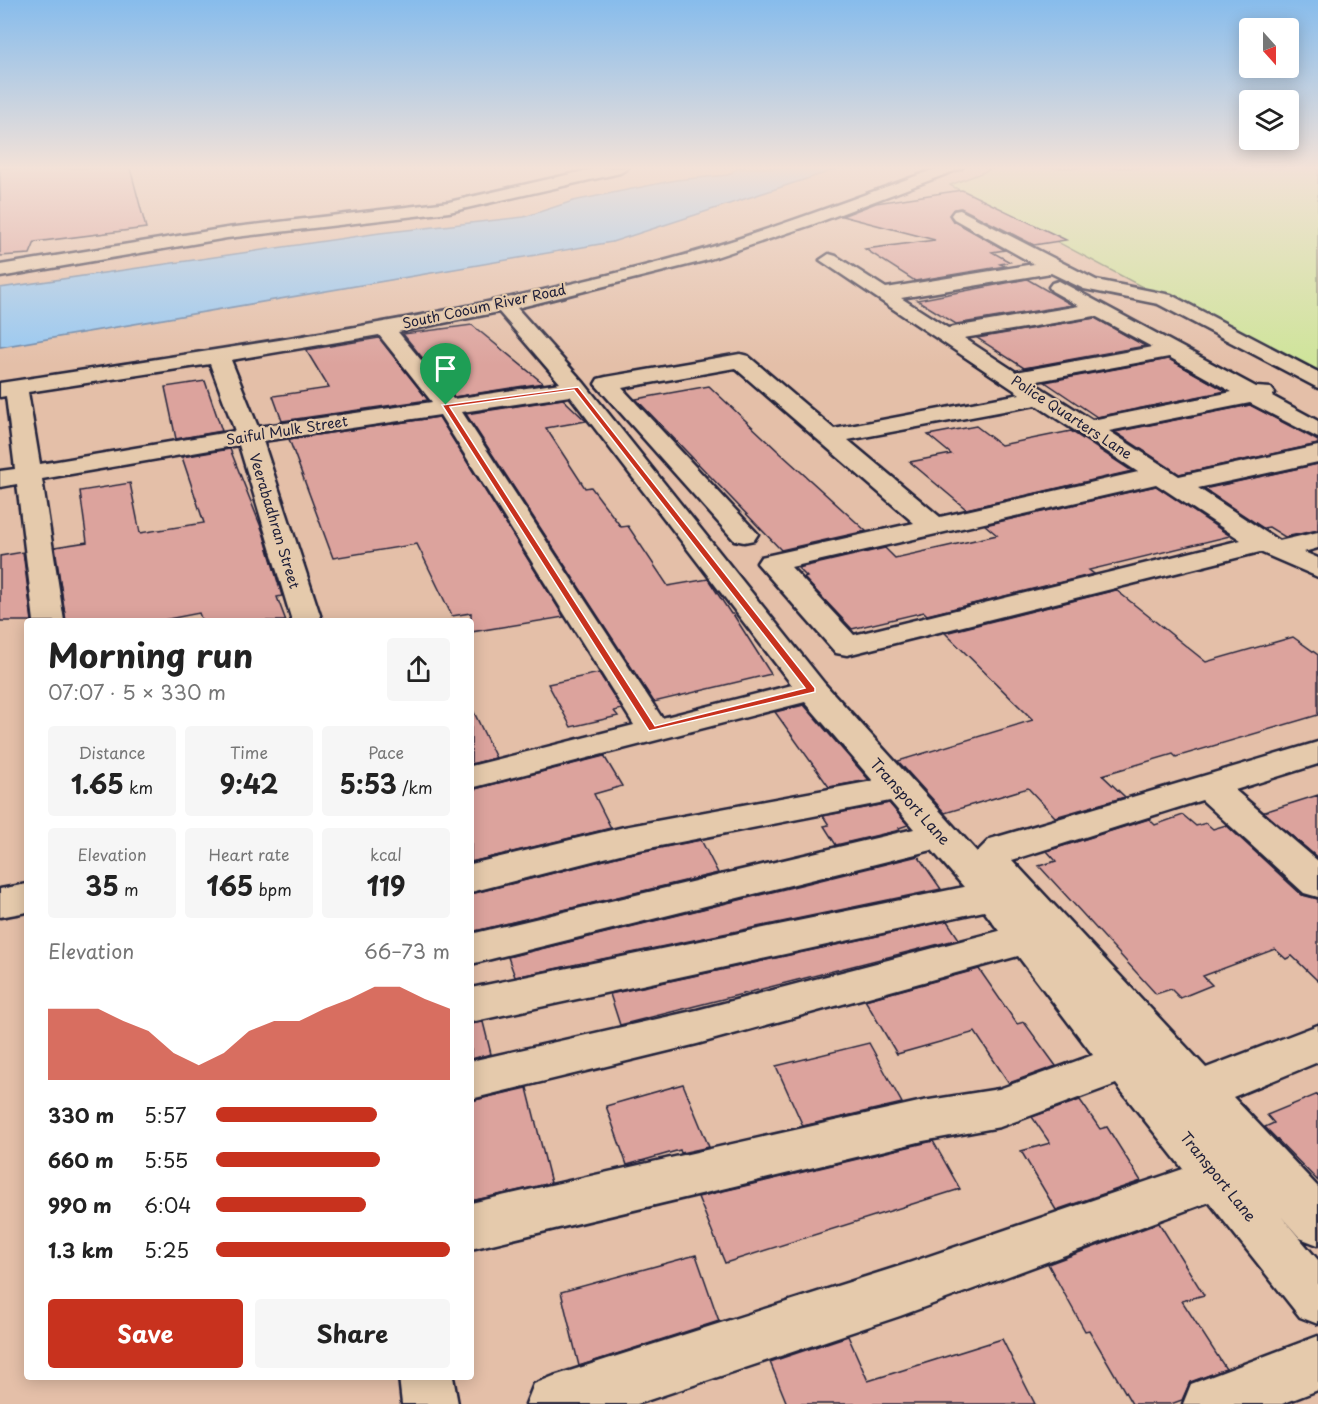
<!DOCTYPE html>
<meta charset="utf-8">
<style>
:root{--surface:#fff;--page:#f6f6f6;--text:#222;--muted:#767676;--accent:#c8321e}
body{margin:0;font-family:"Playpen Sans",sans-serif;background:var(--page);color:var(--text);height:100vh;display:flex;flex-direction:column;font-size:22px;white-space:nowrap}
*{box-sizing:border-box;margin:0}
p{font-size:20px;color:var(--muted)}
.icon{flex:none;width:33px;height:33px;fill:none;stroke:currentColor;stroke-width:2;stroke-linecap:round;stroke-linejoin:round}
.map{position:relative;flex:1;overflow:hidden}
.drawer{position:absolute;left:24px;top:618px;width:450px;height:762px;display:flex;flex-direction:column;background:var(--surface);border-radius:6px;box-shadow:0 3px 15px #0003}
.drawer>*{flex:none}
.needle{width:39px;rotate:159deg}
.tools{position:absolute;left:1239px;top:18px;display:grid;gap:12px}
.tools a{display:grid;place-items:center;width:60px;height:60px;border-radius:6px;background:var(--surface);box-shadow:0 3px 15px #0003;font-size:30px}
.pin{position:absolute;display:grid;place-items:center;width:51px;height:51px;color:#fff;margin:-62px -26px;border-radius:50% 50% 50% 0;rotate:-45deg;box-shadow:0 0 6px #0007}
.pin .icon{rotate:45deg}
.round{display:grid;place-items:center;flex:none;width:63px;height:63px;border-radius:6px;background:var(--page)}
.summary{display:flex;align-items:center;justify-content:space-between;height:102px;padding:0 24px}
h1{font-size:33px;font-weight:700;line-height:45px}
.metrics{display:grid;grid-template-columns:repeat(3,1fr);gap:9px;height:102px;padding:6px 24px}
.metrics div{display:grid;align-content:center;border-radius:6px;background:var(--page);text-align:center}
.metrics b{font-size:26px;font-weight:700}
.metrics small{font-size:16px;font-weight:400}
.metrics p{font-size:16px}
.chart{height:168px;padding:12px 24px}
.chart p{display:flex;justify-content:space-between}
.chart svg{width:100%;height:108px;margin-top:6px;fill:var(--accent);opacity:.7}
.primary-button{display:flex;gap:12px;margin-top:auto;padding:12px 24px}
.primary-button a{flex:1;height:69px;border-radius:6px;background:var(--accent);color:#fff;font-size:24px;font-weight:700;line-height:69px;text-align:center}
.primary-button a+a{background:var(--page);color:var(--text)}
ul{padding:0 24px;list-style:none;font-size:20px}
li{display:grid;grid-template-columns:96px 72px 1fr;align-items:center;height:45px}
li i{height:15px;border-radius:8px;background:var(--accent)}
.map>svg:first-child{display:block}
.green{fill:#cee499;stroke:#78836a;stroke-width:1.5}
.water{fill:#96c8f2;stroke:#6886a9;stroke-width:1.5}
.building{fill:#dca39d;stroke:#22223b;stroke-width:1.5}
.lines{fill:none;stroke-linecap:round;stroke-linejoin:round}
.minor-casing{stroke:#22223b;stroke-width:5}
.minor{fill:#e5caac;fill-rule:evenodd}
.route{fill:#c8321e;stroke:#fff;stroke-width:1.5;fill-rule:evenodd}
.labels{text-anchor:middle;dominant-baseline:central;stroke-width:4.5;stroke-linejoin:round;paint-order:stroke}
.far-street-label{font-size:14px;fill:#22223b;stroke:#e5caac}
.street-label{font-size:15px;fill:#22223b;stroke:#e5caac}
</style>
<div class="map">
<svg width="1318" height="1404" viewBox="0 0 1318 1404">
<rect width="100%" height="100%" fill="#e4bfa8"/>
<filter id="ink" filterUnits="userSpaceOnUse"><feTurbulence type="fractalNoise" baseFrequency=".0167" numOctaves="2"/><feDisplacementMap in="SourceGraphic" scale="12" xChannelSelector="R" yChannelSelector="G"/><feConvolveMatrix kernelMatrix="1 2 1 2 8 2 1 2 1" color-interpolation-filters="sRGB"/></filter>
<g filter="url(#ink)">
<path class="green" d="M 994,168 L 1318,168 L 1318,380 L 950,185 Z"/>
<path class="water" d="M 738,168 L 840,168 L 612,242 L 0,347 L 0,288 L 380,233 L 524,217 L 573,201 L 676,180 L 728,175 Z"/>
<path class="building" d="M 0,168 L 130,168 L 146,228 L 35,242 L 30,254 L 0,256 Z
M 962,190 L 1066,240 L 1034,245 L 961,208 L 954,209 L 949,215 L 952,220 L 1005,250 L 992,252 L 1010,262 L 1000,264 L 1005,266 L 915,281 L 865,249 L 935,240 L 842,216 L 876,203 Z
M 1027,279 L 1072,305 L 956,324 L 917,300 Z
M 1095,318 L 1145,346 L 1024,368 L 977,338 Z
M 472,325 L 543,383 L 454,397 L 403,334 Z
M 379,338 L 428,400 L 282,421 L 273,396 L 329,388 L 306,350 Z
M 1169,359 L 1226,391 L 1097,417 L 1045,382 Z
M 205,381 L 222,431 L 176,439 L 165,387 Z
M 709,386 L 779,452 L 866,531 L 781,550 L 636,399 Z
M 563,399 L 586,421 L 546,428 L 585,488 L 591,487 L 621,527 L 628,526 L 668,586 L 708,579 L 731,614 L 733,614 L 771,674 L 654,702 L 466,414 Z
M 1250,405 L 1311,437 L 1318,441 L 1318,444 L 1179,474 L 1115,432 Z
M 439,417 L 564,617 L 471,632 L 471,613 L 452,616 L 417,544 L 333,558 L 289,439 Z
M 976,426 L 1001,445 L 1071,431 L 1132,471 L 966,509 L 910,462 L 951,454 L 928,435 Z
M 230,449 L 263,532 L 282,596 L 277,597 L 286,621 L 202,621 L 199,613 L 158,621 L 66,621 L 55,547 L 87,542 L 80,491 L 130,483 L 140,533 L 204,523 L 182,457 Z
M 1318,464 L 1318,530 L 1285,537 L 1269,527 L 1263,528 L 1204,489 Z
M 1156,486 L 1230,536 L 1089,570 L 1094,574 L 927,615 L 924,612 L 852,629 L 804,578 L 807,577 L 798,568 L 885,548 L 895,558 L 997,535 L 985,525 Z
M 23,552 L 32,621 L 0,621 L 0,556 Z
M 1116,590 L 1206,662 L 1293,637 L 1318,655 L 1318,715 L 1176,757 L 1173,754 L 1102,775 L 1125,797 L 1055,817 L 1028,788 L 945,813 L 898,761 L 1033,720 L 945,633 Z
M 599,673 L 622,709 L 614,711 L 618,716 L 571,727 L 548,684 Z
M 804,705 L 869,780 L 829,787 L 775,712 Z
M 471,706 L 496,758 L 471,764 Z
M 604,756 L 622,786 L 594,794 L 611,828 L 471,862 L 471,790 Z
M 1318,795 L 1318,858 L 1264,812 Z
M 889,803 L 908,825 L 899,828 L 900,830 L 836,845 L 824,826 L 829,825 L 823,816 Z
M 1183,815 L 1196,826 L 1206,823 L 1213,829 L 1226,825 L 1302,895 L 1318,899 L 1318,981 L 1292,956 L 1286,959 L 1275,949 L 1203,976 L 1212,985 L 1180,998 L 1171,989 L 1156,994 L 1039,866 L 1056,861 L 1047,851 L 1149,819 L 1155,825 Z
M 701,840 L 718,873 L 471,932 L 471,894 L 624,855 Z
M 918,856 L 941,889 L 515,977 L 508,957 Z
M 947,921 L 959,939 L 620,1025 L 610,994 Z
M 979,969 L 1017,1024 L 1024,1022 L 1056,1066 L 1009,1083 L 975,1032 L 897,1054 L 865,1000 Z
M 483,1022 L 491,1054 L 471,1059 L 471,1024 Z
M 869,1043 L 902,1103 L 803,1126 L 776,1066 Z
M 683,1084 L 709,1147 L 681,1153 L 680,1150 L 627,1165 L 606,1106 Z
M 527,1088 L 551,1183 L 471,1201 L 471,1101 Z
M 1318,1094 L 1318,1181 L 1265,1127 L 1274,1123 L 1267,1115 Z
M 1080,1100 L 1100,1129 L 1107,1127 L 1141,1181 L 1056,1210 L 1021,1151 L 1050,1143 L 1032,1117 Z
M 933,1141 L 960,1189 L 725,1263 L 698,1197 Z
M 1159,1223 L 1204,1295 L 1182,1301 L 1226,1369 L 1190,1382 L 1182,1400 L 1171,1404 L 1132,1404 L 1089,1330 L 1085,1331 L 1048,1264 Z
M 696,1255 L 719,1321 L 579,1366 L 561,1292 Z
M 848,1336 L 868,1381 L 1002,1339 L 1035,1404 L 787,1404 L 770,1362 Z"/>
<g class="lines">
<defs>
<path id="minor" d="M 597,168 L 628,168 L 620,173 L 449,212 L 227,238 L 0,277 L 0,265 L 227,228 L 449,202 Z
M 938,168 L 962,168 L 814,224 L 704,261 L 517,308 L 584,383 L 824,683 L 977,852 L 990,839 L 1318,742 L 1318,764 L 1235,790 L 1318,861 L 1318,897 L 1304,893 L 1202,800 L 1012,860 L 1206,1068 L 1318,1025 L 1318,1062 L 1233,1097 L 1318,1187 L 1318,1245 L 1300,1238 L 1280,1215 L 1318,1260 L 1318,1324 L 1300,1317 L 1209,1202 L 900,1316 L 637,1404 L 526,1404 L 534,1384 L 554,1376 L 900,1266 L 1183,1169 L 1116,1084 L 1000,1127 L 923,1141 L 471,1249 L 471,1203 L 923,1101 L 999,1089 L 1093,1055 L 1018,956 L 697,1044 L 471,1099 L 471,1061 L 697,1010 L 999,931 L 984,911 L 471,1022 L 471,988 L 964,887 L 932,850 L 471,964 L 471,934 L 914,829 L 890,801 L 624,853 L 471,892 L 471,864 L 624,827 L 873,781 L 805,702 L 471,788 L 471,766 L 634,725 L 440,415 L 263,441 L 322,621 L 292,621 L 239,445 L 42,479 L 64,621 L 34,621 L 17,484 L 0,487 L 0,471 L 15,469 L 6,396 L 0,397 L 0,383 C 219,349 438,320 652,264 C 749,239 843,202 938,168 ZM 499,312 L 560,383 L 453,399 L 398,332 ZM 379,335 L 432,402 L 258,427 L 231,360 ZM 210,364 L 235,431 L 40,464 L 28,392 ZM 570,396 L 792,685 L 662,718 L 462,412 Z
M 960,210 L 1096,280 L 1171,295 L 1318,372 L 1318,388 L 1158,304 L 1084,289 L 1051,273 L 901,298 L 948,328 L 1079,306 L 1052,291 L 1049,287 L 1052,283 L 1059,281 L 1256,387 L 1271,388 L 1275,393 L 1272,396 L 1318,421 L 1318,438 L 1250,403 L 1109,431 L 1179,476 L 1318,446 L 1318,462 L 1198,488 L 1279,541 L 1318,532 L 1318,548 L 1304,552 L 1318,558 L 1318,577 L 1260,552 L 847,655 L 836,653 L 757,563 L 761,557 L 914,523 L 735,368 L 622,388 L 758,534 L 754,540 L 744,542 L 734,540 L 595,384 L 598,379 L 606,377 L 740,354 L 748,356 L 834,429 L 1020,394 L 820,260 L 829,254 L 836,256 L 886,288 L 1034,264 L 954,219 L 951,215 L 954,211 ZM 1095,316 L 1152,347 L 1016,372 L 964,338 ZM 1169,357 L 1232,392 L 1092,420 L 1032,382 ZM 1036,405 L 1138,472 L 940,517 L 848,440 ZM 1156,484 L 1241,540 L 854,635 L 791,567 Z
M 27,884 L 27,912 L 0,917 L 0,889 Z
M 1318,1336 L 1318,1390 L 1282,1404 L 1183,1404 L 1191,1384 Z
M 399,1377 L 453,1377 L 458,1404 L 402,1404 Z"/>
</defs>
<use href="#minor" class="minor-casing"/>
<use href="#minor" class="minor"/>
</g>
</g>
<linearGradient id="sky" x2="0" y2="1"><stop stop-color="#87bcec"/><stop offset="0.46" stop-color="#f3e2d8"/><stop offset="1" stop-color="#f3e2d8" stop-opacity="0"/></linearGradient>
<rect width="1318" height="365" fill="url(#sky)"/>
<path class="route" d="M 578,387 L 815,688 L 815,692 L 649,731 L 442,405 ZM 574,390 L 805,688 L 655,726 L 450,407 Z"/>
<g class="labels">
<g class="far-street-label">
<text transform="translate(484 306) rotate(-12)">South Cooum River Road</text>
<text transform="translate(1072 417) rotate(33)">Police Quarters Lane</text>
<text transform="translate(287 430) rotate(-9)">Saiful Mulk Street</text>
<text transform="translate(275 521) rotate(73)">Veerabadhran Street</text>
</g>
<g class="street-label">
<text transform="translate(911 801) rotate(48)">Transport Lane</text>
<text transform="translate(1219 1176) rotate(51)">Transport Lane</text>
</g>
</g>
</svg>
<div class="tools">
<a><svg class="needle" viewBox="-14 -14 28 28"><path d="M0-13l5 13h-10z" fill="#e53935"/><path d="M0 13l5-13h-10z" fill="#767676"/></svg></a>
<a><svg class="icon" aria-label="layers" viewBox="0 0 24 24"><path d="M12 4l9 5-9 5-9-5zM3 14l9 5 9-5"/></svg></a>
</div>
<div class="pin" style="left:446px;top:405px;background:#1e9e55"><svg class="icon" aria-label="arrive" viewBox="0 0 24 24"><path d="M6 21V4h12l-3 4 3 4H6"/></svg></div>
<section class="drawer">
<div class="summary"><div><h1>Morning run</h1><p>07:07 · 5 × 330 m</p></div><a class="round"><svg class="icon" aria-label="share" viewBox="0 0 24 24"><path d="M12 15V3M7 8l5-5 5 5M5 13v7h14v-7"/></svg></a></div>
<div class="metrics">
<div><p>Distance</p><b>1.65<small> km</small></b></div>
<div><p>Time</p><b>9:42</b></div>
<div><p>Pace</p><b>5:53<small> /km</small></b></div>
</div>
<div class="metrics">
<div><p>Elevation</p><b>35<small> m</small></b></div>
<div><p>Heart rate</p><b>165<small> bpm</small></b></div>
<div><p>kcal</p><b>119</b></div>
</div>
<div class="chart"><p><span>Elevation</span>66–73 m</p>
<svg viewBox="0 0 160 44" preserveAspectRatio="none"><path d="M0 44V15L10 15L20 15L30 20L40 24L50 33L60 38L70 33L80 24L90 20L100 20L110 15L120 11L130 6L140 6L150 11L160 15V44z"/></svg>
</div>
<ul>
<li><b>330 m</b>5:57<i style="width:69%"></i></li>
<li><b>660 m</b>5:55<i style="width:70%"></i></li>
<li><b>990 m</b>6:04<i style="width:64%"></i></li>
<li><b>1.3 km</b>5:25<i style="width:100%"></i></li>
</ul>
<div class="primary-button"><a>Save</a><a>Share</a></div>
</section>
</div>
